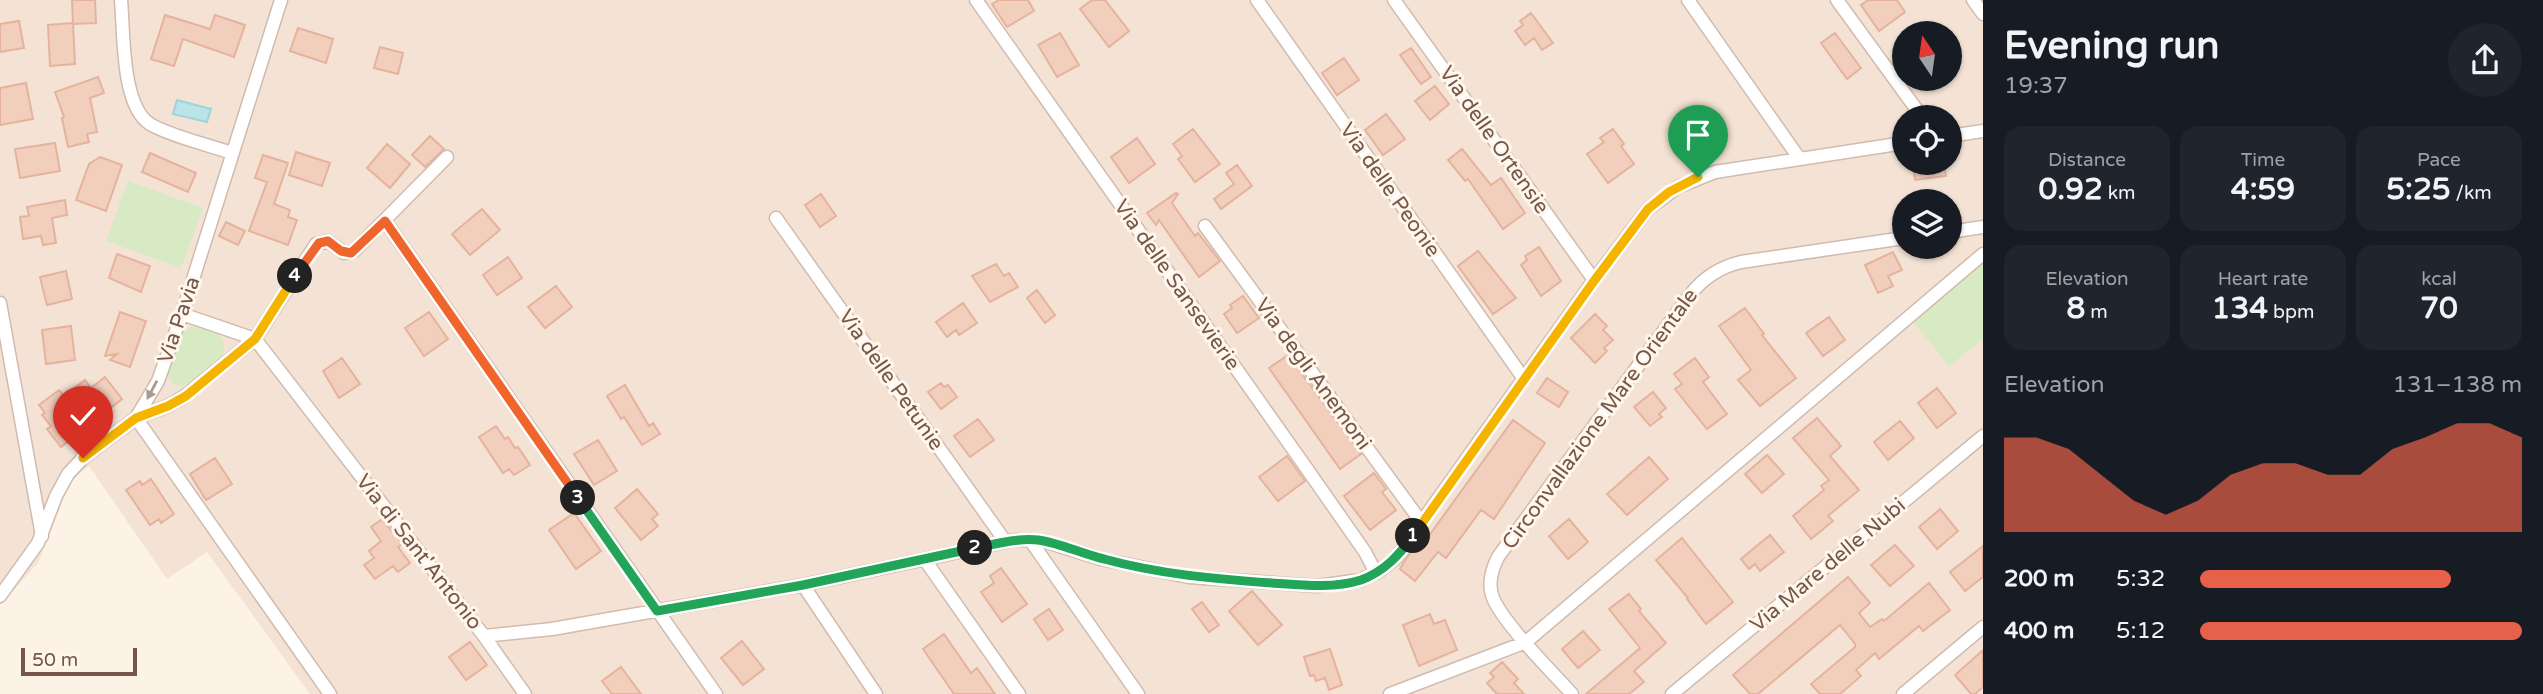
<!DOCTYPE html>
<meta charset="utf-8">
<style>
:root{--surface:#171b24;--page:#20242c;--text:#f1f3f6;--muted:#9ea1a6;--accent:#e7614a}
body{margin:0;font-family:"Varela Round",sans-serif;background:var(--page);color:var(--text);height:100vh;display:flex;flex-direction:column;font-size:26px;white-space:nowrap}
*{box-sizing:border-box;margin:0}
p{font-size:23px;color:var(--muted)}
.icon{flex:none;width:38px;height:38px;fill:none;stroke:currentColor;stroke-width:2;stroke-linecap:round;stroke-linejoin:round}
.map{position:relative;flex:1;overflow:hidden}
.details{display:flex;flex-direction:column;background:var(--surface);width:560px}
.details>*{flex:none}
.needle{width:46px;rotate:347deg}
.tools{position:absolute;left:1892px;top:21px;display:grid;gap:14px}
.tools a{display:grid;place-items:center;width:70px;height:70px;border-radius:50%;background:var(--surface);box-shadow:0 2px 5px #0004;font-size:35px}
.scale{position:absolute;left:21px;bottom:18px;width:116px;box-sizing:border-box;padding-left:7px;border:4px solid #76564a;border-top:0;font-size:19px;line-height:24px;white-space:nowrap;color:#76564a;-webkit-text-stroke:5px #fff6ec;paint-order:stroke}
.pin{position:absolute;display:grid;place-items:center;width:60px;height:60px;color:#fff;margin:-72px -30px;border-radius:50% 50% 50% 0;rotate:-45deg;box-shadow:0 0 7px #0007}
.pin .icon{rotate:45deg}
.km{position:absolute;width:35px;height:35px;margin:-18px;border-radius:50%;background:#222;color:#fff;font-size:19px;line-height:35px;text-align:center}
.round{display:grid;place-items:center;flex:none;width:74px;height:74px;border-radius:37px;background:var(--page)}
.head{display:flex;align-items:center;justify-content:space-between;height:119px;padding:0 21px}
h1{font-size:38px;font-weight:700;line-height:52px}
.figures{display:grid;grid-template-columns:repeat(3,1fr);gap:10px;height:119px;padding:7px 21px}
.figures div{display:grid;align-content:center;border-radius:18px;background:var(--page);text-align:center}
.figures b{font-size:30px;font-weight:700}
.figures small{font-size:19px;font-weight:400}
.figures p{font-size:19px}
.chart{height:196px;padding:14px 21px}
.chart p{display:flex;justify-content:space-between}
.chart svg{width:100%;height:126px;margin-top:7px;fill:var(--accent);opacity:.7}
ul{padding:0 21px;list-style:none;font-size:23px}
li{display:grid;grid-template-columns:112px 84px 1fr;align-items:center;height:52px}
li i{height:18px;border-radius:9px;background:var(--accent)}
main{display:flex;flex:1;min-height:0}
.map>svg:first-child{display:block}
.residential{fill:#f4e3d4;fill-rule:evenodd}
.green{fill:#d7eac4}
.water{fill:#bae4e7;stroke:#a0d4d8;stroke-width:2}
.building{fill:#f2cebd;stroke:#e5b39d;stroke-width:2}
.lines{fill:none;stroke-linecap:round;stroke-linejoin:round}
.street-casing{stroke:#d0bbae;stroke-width:15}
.street{stroke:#fff;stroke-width:12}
.oneway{fill:#ad9a92}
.split-1-casing{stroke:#fff;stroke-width:14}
.split-2-casing{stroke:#fff;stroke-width:14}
.split-3-casing{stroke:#fff;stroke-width:14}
.split-4-casing{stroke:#fff;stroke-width:14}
.split-5-casing{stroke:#fff;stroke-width:14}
.split-1{stroke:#f5b400;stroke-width:9}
.split-2{stroke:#22a559;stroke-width:9}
.split-3{stroke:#22a559;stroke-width:9}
.split-4{stroke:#f0652b;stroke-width:9}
.split-5{stroke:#f5b400;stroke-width:9}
.labels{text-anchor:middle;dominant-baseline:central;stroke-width:6;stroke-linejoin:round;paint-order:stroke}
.street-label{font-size:21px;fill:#76564a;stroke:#fff6ec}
</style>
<main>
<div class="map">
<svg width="1983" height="694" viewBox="0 0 1983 694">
<rect width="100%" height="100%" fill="#fcf2e6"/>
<path class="residential" d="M 0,0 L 1983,0 L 1983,694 L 310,694 L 207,552 L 167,579 L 89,466 L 71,480 L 38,563 L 0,605 ZM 1904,33 L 1950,33 L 1950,79 L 1904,79 ZM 1904,117 L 1950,117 L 1950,163 L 1904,163 ZM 1904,201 L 1950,201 L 1950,247 L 1904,247 Z"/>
<path class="green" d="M 128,181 L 203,208 L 181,268 L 106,241 Z
M 1983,260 L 1983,339 L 1949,366 L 1913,321 Z
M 198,325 C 257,339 202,391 174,385 L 167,374 C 173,355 176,328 198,325 Z"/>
<path class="water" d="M 177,100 L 211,109 L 207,122 L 173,114 Z"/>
<path class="building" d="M 72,0 L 95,0 L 96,23 L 73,24 Z
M 999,0 L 1028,0 L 1034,11 L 1007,27 L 992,4 Z
M 1092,0 L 1105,0 L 1129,31 L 1109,47 L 1080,9 Z
M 1868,0 L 1897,0 L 1905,12 L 1879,31 L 1861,5 Z
M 1531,13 L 1553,43 L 1542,50 L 1534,38 L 1525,45 L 1515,31 L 1523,25 L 1520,21 Z
M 165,15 L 210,29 L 215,15 L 245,25 L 234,57 L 183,39 L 174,66 L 151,59 Z
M 19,21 L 24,48 L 0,52 L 0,24 Z
M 73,23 L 75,64 L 50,66 L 48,25 Z
M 298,28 L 333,39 L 326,63 L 290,51 Z
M 1060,33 L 1079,65 L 1057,77 L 1038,45 Z
M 1835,33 L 1861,68 L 1847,79 L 1821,43 Z
M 380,47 L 403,53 L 398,74 L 374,68 Z
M 1411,48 L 1431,77 L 1421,84 L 1400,55 Z
M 1344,58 L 1359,80 L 1337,95 L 1322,73 Z
M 98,77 L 104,93 L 90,98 L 97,132 L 87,134 L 89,142 L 68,147 L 62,118 L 64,117 L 55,92 Z
M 26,83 L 33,119 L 0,125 L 0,88 Z
M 1435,86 L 1449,104 L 1430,120 L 1415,101 Z
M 1386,114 L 1405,139 L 1383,155 L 1365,130 Z
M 1193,129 L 1220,164 L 1195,182 L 1178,159 L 1182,156 L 1173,144 Z
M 1613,129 L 1624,144 L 1621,146 L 1634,164 L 1608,183 L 1587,154 L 1604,142 L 1600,138 Z
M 430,136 L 444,149 L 425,167 L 412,155 Z
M 1137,138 L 1155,164 L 1129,183 L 1111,157 Z
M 55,143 L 60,171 L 20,178 L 15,149 Z
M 387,144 L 410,164 L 390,188 L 367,168 Z
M 1462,149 L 1491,185 L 1501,178 L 1525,213 L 1503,229 L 1468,179 L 1465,181 L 1448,160 Z
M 296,152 L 330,163 L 322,186 L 289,175 Z
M 150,153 L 196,173 L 188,192 L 142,172 Z
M 263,155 L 288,163 L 274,204 L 290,210 L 288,217 L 297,220 L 288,245 L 249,231 L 267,182 L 255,178 Z
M 100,157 L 122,165 L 106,211 L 76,200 L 89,164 Z
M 1913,163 L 1944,163 L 1946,176 L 1915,180 Z
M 1237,165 L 1252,186 L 1221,209 L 1214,199 L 1234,184 L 1226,173 Z
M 1176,193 L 1178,194 L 1172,203 L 1195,236 L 1198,233 L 1220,261 L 1199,277 L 1159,220 L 1156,225 L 1147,213 Z
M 821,194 L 836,216 L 820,227 L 805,205 Z
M 65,200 L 67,215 L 52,218 L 56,243 L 43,245 L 41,236 L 23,239 L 20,217 L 29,216 L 27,207 Z
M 482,209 L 500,230 L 470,255 L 452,234 Z
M 226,222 L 245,231 L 238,245 L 219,236 Z
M 1539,247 L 1561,281 L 1541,296 L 1521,265 L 1527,260 L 1525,256 Z
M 1478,251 L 1516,298 L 1493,314 L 1458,266 Z
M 1893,252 L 1902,270 L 1888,276 L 1893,286 L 1878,293 L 1865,265 Z
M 117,254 L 150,266 L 141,292 L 109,278 Z
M 508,257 L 522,278 L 497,295 L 483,275 Z
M 996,264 L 1004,276 L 1009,273 L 1018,287 L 990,302 L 972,276 Z
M 66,271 L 72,299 L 47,305 L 40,277 Z
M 556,286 L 572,307 L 545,328 L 528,307 Z
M 1037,290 L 1055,315 L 1045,323 L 1027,298 Z
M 1243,296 L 1259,318 L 1237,333 L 1224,314 L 1232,308 L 1230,305 Z
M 963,303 L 977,323 L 959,335 L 956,330 L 947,337 L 936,322 Z
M 1745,308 L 1764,334 L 1762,335 L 1796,378 L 1760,406 L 1738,380 L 1751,370 L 1719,326 Z
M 120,312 L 146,321 L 130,367 L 110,360 L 117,354 L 105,356 Z
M 429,312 L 448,339 L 424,356 L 405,328 Z
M 1595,314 L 1607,326 L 1603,330 L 1613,340 L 1604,348 L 1607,351 L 1595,363 L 1571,338 Z
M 1829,317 L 1845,340 L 1823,356 L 1806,333 Z
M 71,326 L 75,360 L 46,364 L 42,330 Z
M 1288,355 L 1361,454 L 1340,469 L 1269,368 Z
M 342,358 L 360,384 L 339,398 L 323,371 Z
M 1695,358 L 1709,377 L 1703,382 L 1727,414 L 1707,429 L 1675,389 L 1682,384 L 1674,374 Z
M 105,377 L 122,399 L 61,447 L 47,429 L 51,426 L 42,415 L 45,413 L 39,405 L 59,390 L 64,396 L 85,380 L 91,388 Z
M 1547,378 L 1568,392 L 1559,407 L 1537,393 Z
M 941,383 L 944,387 L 948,385 L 957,397 L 941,409 L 928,392 Z
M 625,385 L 649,426 L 653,423 L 660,434 L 642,445 L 624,417 L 621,419 L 607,396 Z
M 1937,388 L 1956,413 L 1937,428 L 1918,403 Z
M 1653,392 L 1666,408 L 1659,414 L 1662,417 L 1650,426 L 1634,407 Z
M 1817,418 L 1841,446 L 1830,456 L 1859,490 L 1828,516 L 1833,521 L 1811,539 L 1793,516 L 1824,490 L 1821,486 L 1829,480 L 1793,438 Z
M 978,419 L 994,440 L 970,457 L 954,436 Z
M 1513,420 L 1545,443 L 1494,519 L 1481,510 L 1446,558 L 1438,552 L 1415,581 L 1400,569 L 1405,560 L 1413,549 L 1417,552 Z
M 1900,421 L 1914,438 L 1888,460 L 1874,442 Z
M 496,426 L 505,439 L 508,437 L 515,448 L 518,447 L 530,465 L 514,475 L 509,469 L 503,473 L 479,437 Z
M 598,440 L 617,471 L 594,485 L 574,454 Z
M 1767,455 L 1784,474 L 1762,493 L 1745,474 Z
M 1287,456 L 1305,481 L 1278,501 L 1259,477 Z
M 1649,457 L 1668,479 L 1627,515 L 1607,494 Z
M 215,458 L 232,484 L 206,500 L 190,474 Z
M 1374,473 L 1386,489 L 1382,492 L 1396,510 L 1370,530 L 1344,496 Z
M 151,479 L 174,514 L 161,523 L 159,519 L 150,525 L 126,490 L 140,481 L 142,485 Z
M 637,489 L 658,514 L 652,519 L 658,526 L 641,540 L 615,508 Z
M 1940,509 L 1958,531 L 1937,549 L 1919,527 Z
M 574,513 L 601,551 L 576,569 L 549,530 Z
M 382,519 L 402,544 L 398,547 L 410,563 L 398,572 L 393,566 L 375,579 L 364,565 L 374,558 L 369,551 L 381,541 L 371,527 Z
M 1569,519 L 1588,542 L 1568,559 L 1549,536 Z
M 1770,535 L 1784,552 L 1760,571 L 1755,564 L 1749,569 L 1741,559 Z
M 1682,538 L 1733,602 L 1706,624 L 1687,599 L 1688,598 L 1656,560 Z
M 1895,545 L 1914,566 L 1890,586 L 1871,565 Z
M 1983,546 L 1983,577 L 1965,591 L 1950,572 Z
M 1001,568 L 1027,604 L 1002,622 L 981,592 L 994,583 L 990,576 Z
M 1848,577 L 1870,603 L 1859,613 L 1870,627 L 1882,619 L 1884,621 L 1929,583 L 1950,610 L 1923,631 L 1919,626 L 1879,659 L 1875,653 L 1856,670 L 1861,676 L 1840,694 L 1820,694 L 1811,684 L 1855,647 L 1855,644 L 1840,625 L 1758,694 L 1750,694 L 1733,675 Z
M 1252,591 L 1282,625 L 1258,645 L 1229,611 Z
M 1629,594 L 1641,609 L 1639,611 L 1666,643 L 1634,671 L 1644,682 L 1629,694 L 1586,694 L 1640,648 L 1609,609 Z
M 1202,602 L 1219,625 L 1209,632 L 1192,609 Z
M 1049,609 L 1063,630 L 1048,640 L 1034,619 Z
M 1430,614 L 1434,624 L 1445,620 L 1457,650 L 1419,666 L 1403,625 Z
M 1583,631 L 1600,650 L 1578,668 L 1562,649 Z
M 944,634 L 971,673 L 977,668 L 995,694 L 954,694 L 923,649 Z
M 742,641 L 764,669 L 743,685 L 721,658 Z
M 470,642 L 487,665 L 466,680 L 449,657 Z
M 1330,649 L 1342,685 L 1329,690 L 1325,678 L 1316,681 L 1314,675 L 1310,676 L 1304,657 Z
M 1983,650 L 1983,687 L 1975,694 L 1971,694 L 1955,675 Z
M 1502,662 L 1518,679 L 1514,683 L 1524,694 L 1497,694 L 1487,683 L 1494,677 L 1490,673 Z
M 621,667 L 641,694 L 612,694 L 602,681 Z"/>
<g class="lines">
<defs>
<path id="street" d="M 121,0 C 124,31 121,106 150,124 C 170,136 209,145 232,153
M 976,0 L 1307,469 L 1365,552 L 1376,573
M 1257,0 L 1524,379
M 1394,0 L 1594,280
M 1688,0 L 1799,158
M 1837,0 L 1922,117
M 1973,0 L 1983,14
M 1950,136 L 1983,131
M 776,218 L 1005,541
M 385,221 L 716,694
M 1205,226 L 1422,523
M 1950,232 L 1983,227
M 0,303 L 42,536
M 182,314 L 255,339
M 255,339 L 484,636 L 552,629 L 803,585 L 1015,540 L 1044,541 L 1101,559 L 1189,577 L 1317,586 L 1361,580 L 1381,570 L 1396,558 L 1594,280 L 1648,209 L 1678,187 L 1715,172 L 1904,143
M 136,418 L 168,406 L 185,396 L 255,339 L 316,244 L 328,241 L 344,253 L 354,251 L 447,157
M 136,418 L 330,694
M 1030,540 L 1138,694
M 925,560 L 1019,694
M 803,585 L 876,694
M 0,596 L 38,543 L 56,496 L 68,474 L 83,458 L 136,418 L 158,381 L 182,314 L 281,0
M 484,636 L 525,694
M 1390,694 L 1526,642 L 1983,254
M 1572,694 C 1553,673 1499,619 1492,595 C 1488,582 1492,569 1498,557 L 1690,295 C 1703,278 1720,267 1741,262 L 1904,238
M 1672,694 L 1983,436
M 1903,694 L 1983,627"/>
</defs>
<use href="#street" class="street-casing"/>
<use href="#street" class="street"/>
</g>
<defs><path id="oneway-solid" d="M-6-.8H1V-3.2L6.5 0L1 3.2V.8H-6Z" transform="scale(1.75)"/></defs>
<use class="oneway" href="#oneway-solid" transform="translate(152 390) rotate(118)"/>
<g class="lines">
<defs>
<path id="split-1" d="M 1413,536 L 1594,281 L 1648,209 L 1669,192 L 1698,177"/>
<path id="split-2" d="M 975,548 C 996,544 1016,538 1038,540 C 1060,543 1082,554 1104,559 C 1159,574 1214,579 1272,583 C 1301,585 1332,589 1361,580 C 1385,571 1399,555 1413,536"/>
<path id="split-3" d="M 578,498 L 657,611 L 803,585 L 975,548"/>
<path id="split-4" d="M 295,276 L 319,243 L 328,241 L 341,251 L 351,253 L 385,221 L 578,498"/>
<path id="split-5" d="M 83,458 L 136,418 L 168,406 L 186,396 L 255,339 L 295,276"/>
</defs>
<use href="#split-1" class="split-1-casing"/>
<use href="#split-2" class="split-2-casing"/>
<use href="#split-3" class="split-3-casing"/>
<use href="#split-4" class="split-4-casing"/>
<use href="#split-5" class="split-5-casing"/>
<use href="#split-1" class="split-1"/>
<use href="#split-2" class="split-2"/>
<use href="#split-3" class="split-3"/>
<use href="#split-4" class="split-4"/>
<use href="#split-5" class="split-5"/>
</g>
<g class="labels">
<g class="street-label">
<text transform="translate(1494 140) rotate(55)">Via delle Ortensie</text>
<text transform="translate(1390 190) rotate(55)">Via delle Peonie</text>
<text transform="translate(1177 285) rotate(55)">Via delle Sansevierie</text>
<text transform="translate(179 320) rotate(-71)">Via Pavia</text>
<text transform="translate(1313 374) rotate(54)">Via degli Anemoni</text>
<text transform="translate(891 380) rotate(55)">Via delle Petunie</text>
<text transform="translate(1600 419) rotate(-54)">Circonvallazione Mare Orientale</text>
<text transform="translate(419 552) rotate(52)">Via di Sant'Antonio</text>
<text transform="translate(1828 565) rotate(-40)">Via Mare delle Nubi</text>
</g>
</g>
</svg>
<div class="tools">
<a><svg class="needle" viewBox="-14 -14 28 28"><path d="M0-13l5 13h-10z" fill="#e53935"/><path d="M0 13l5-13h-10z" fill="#9ea1a6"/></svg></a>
<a><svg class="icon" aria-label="locate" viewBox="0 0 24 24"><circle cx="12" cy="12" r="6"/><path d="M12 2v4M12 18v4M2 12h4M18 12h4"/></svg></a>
<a><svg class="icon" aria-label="layers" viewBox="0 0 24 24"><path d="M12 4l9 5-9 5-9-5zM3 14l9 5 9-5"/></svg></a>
</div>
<div class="scale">50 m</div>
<div class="pin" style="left:1698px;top:177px;background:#1e9e55"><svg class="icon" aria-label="arrive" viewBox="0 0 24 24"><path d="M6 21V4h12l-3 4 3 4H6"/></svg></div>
<div class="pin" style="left:83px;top:458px;background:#d93025"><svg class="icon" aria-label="check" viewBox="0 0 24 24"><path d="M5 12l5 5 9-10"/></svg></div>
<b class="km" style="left:1413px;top:536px">1</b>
<b class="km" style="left:975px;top:548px">2</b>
<b class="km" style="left:578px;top:498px">3</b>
<b class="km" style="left:295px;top:276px">4</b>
</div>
<section class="details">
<div class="head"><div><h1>Evening run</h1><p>19:37</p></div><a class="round"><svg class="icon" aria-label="share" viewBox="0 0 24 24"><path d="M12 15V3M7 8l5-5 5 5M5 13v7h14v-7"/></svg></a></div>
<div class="figures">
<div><p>Distance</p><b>0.92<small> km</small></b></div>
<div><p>Time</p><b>4:59</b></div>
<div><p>Pace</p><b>5:25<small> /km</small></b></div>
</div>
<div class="figures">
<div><p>Elevation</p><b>8<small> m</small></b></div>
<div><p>Heart rate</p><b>134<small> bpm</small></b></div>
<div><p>kcal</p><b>70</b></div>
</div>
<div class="chart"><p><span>Elevation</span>131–138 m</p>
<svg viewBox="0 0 160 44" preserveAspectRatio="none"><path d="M0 44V11L10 11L20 15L30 24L40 33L50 38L60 33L70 24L80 20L90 20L100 24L110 24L120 15L130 11L140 6L150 6L160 11V44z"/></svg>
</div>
<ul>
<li><b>200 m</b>5:32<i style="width:78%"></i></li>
<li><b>400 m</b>5:12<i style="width:100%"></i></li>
</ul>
</section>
</main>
